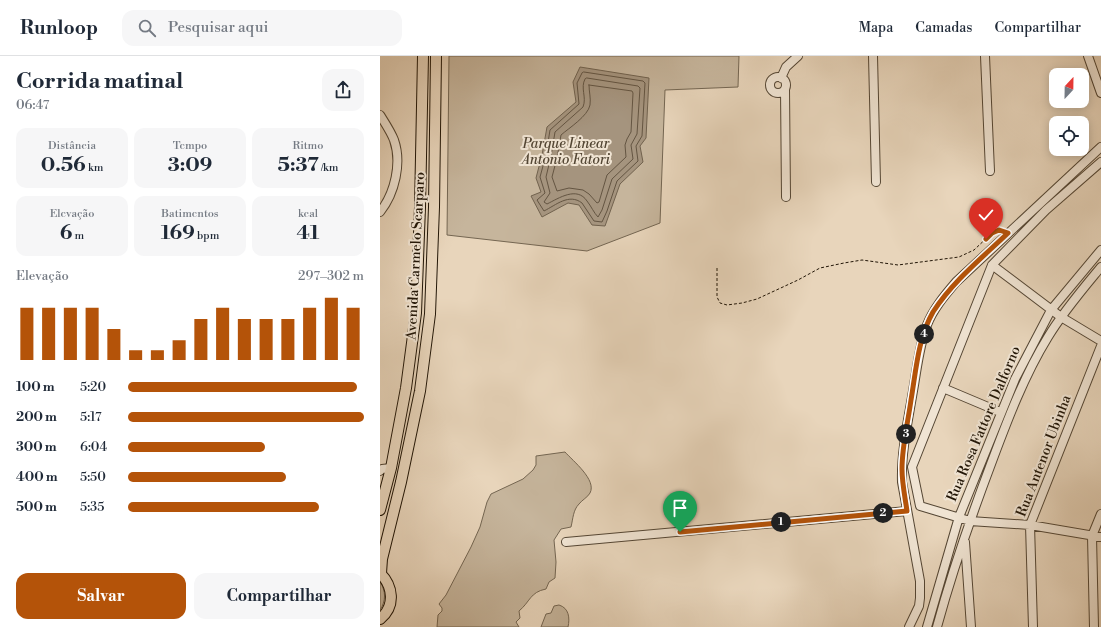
<!DOCTYPE html>
<html lang="pt">
<meta charset="utf-8">
<style>
:root{--surface:#fff;--page:#f6f6f7;--text:#1f2937;--muted:#747a83;--line:#e0e1e3;--accent:#b45309}
body{margin:0;font-family:"Libre Bodoni",serif;background:var(--page);color:var(--text);height:100vh;display:flex;flex-direction:column;font-size:15px;white-space:nowrap}
*{box-sizing:border-box;margin:0}
p{font-size:13px;color:var(--muted)}
.icon{flex:none;width:22px;height:22px;fill:none;stroke:currentColor;stroke-width:2;stroke-linecap:round;stroke-linejoin:round}
.map{position:relative;flex:1;overflow:hidden}
.side{display:flex;flex-direction:column;background:var(--surface);width:380px}
.side>*{flex:none}
.needle{width:26px;rotate:22deg}
.tools{position:absolute;left:669px;top:12px;display:grid;gap:8px}
.tools a{display:grid;place-items:center;width:40px;height:40px;border-radius:8px;background:var(--surface);box-shadow:0 2px 10px #0003;font-size:20px}
.pin{position:absolute;display:grid;place-items:center;width:34px;height:34px;color:#fff;margin:-41px -17px;border-radius:50% 50% 50% 0;rotate:-45deg;box-shadow:0 0 4px #0007}
.pin .icon{rotate:45deg}
.km{position:absolute;width:20px;height:20px;margin:-10px;border-radius:50%;background:#222;color:#fff;font-size:11px;line-height:20px;text-align:center}
.round{display:grid;place-items:center;flex:none;width:42px;height:42px;border-radius:12px;background:var(--page)}
.headline{display:flex;align-items:center;justify-content:space-between;height:68px;padding:0 16px}
h1{font-size:22px;font-weight:700;line-height:30px}
.metrics{display:grid;grid-template-columns:repeat(3,1fr);gap:6px;height:68px;padding:4px 16px}
.metrics div{display:grid;align-content:center;border-radius:10px;background:var(--page);text-align:center}
.metrics b{font-size:20px;font-weight:700}
.metrics small{font-size:11px;font-weight:400}
.metrics p{font-size:11px}
.chart{height:112px;padding:8px 16px}
.chart p{display:flex;justify-content:space-between}
.chart svg{width:100%;height:72px;margin-top:4px;stroke:var(--accent);stroke-width:6}
.cta{display:flex;gap:8px;margin-top:auto;padding:8px 16px}
.cta a{flex:1;height:46px;border-radius:12px;background:var(--accent);color:#fff;font-size:16px;font-weight:700;line-height:46px;text-align:center}
.cta a+a{background:var(--page);color:var(--text)}
ul{padding:0 16px;list-style:none;font-size:13px}
li{display:grid;grid-template-columns:64px 48px 1fr;align-items:center;height:30px}
li i{height:10px;border-radius:5px;background:var(--accent)}
header{display:flex;align-items:center;gap:24px;box-sizing:border-box;height:56px;padding:0 20px;background:var(--surface);border-bottom:1px solid var(--line)}
header strong{font-size:19px}
nav{display:flex;gap:22px;margin-inline-start:auto;font-size:14px}
.search{width:280px;height:36px;background:var(--page);display:flex;align-items:center;gap:10px;box-sizing:border-box;padding:0 14px;border-radius:12px;color:var(--muted);font-size:15px}
main{display:flex;flex:1;min-height:0}
.map>svg:first-child{display:block}
.green{fill:#c6b59c;stroke:#746652}
.water{fill:#a5947e;stroke:#71624e}
.lines{fill:none;stroke-linecap:round;stroke-linejoin:round}
.shore{stroke:#645542;stroke-width:1}
.minor-casing{stroke:#544634;stroke-width:10}
.major-casing{stroke:#221607;stroke-width:12}
.path{stroke:#221607;stroke-width:1;stroke-dasharray:3 2;stroke-linecap:butt}
.minor{stroke:#f0e4d3;stroke-width:8}
.major{stroke:#e8d5bb;stroke-width:10}
.route-casing{stroke:#fff;stroke-width:8}
.route{stroke:#b45309;stroke-width:5}
.labels{text-anchor:middle;dominant-baseline:central;stroke-width:4;stroke-linejoin:round;paint-order:stroke}
.park-label{font-size:14px;font-style:italic;fill:#534634;stroke:#f0e4d3}
.street-label{font-size:14px;fill:#221607;stroke:#f0e4d3}
</style>
<header>
<strong>Runloop</strong>
<div class="search"><svg class="icon" aria-label="search" viewBox="0 0 24 24"><circle cx="10" cy="10" r="6"/><path d="M15 15l6 6"/></svg>Pesquisar aqui</div>
<nav><a>Mapa</a><a>Camadas</a><a>Compartilhar</a></nav>
</header>
<main>
<section class="side">
<div class="headline"><div><h1>Corrida matinal</h1><p>06:47</p></div><a class="round"><svg class="icon" aria-label="share" viewBox="0 0 24 24"><path d="M12 15V3M7 8l5-5 5 5M5 13v7h14v-7"/></svg></a></div>
<div class="metrics">
<div><p>Distância</p><b>0.56<small> km</small></b></div>
<div><p>Tempo</p><b>3:09</b></div>
<div><p>Ritmo</p><b>5:37<small> /km</small></b></div>
</div>
<div class="metrics">
<div><p>Elevação</p><b>6<small> m</small></b></div>
<div><p>Batimentos</p><b>169<small> bpm</small></b></div>
<div><p>kcal</p><b>41</b></div>
</div>
<div class="chart"><p><span>Elevação</span>297–302 m</p>
<svg viewBox="0 0 160 44" preserveAspectRatio="none"><path d="M5 44V12M15 44V12M25 44V12M35 44V12M45 44V25M55 44V38M65 44V38M75 44V32M85 44V19M95 44V12M105 44V19M115 44V19M125 44V19M135 44V12M145 44V6M155 44V12"/></svg>
</div>
<ul>
<li><b>100 m</b>5:20<i style="width:97%"></i></li>
<li><b>200 m</b>5:17<i style="width:100%"></i></li>
<li><b>300 m</b>6:04<i style="width:58%"></i></li>
<li><b>400 m</b>5:50<i style="width:67%"></i></li>
<li><b>500 m</b>5:35<i style="width:81%"></i></li>
</ul>
<div class="cta"><a>Salvar</a><a>Compartilhar</a></div>
</section>
<div class="map">
<svg width="721" height="571" viewBox="0 0 721 571">
<rect width="100%" height="100%" fill="#e8d5bb"/>
<filter id="stains"><feTurbulence type="fractalNoise" baseFrequency=".005" numOctaves="4"/><feColorMatrix values="0 0 0 0 .2 0 0 0 0 .09 0 0 0 0 .02 0 0 0 .5 -.17"/></filter>
<radialGradient id="worn" r=".72"><stop offset=".6" stop-color="#630" stop-opacity="0"/><stop offset="1" stop-color="#630" stop-opacity=".3"/></radialGradient>
<path class="green" d="M 69,0 L 359,0 L 358,31 L 285,34 L 280,167 L 207,195 L 67,179 Z
M 185,396 C 193,405 217,424 210,437 C 208,441 202,444 199,448 C 193,454 193,463 191,471 L 181,473 L 174,484 L 176,506 L 175,522 L 169,526 L 166,533 C 150,536 150,546 139,555 L 140,562 L 136,566 L 139,571 L 57,571 L 58,559 L 62,555 L 62,552 L 59,548 L 66,539 L 91,491 L 100,471 L 107,446 L 111,438 L 143,423 L 153,414 L 156,409 L 156,400 Z
M 0,526 C 6,535 6,545 0,554 Z
M 179,549 C 189,552 190,562 188,571 L 161,571 L 166,558 L 171,557 L 174,550 Z"/>
<path class="water" d="M 200,11 L 269,22 L 266,82 L 260,90 L 263,106 L 240,128 L 225,170 L 212,169 L 199,149 L 188,147 L 162,161 L 151,140 L 161,136 L 156,122 L 162,99 L 167,71 L 196,46 L 193,26 Z"/>
<g class="lines">
<path class="shore" d="M 204,16 L 263,25 L 265,27 L 262,80 L 256,90 L 258,105 L 237,125 L 227,155 L 222,166 L 214,165 L 202,147 C 189,137 176,149 164,155 L 157,144 L 165,137 L 160,121 L 166,99 L 170,74 L 199,48 L 197,27 L 202,17 Z
M 207,22 L 258,30 L 260,32 L 257,78 L 251,89 L 253,103 L 232,123 L 222,154 L 218,161 C 214,157 211,150 207,145 C 197,130 179,142 167,148 L 164,146 L 170,137 L 166,121 L 171,100 L 175,76 L 203,51 C 207,41 200,32 205,23 Z
M 209,29 L 252,35 L 253,37 L 251,76 L 247,83 L 245,89 L 246,101 L 227,119 L 219,146 L 217,147 L 209,138 L 203,134 L 189,132 L 177,135 L 172,121 L 177,102 L 181,79 C 189,72 208,60 210,49 C 211,42 209,36 209,29 Z"/>
<defs>
<path id="minor" d="M 493,0 L 496,126
M 605,0 L 610,115
M 708,0 L 721,37
M390 29a8 8 0 1 1 16 0a8 8 0 1 1-16 0Z
M 401,22 L 406,11 L 418,0
M 405,33 L 406,141
M 0,59 C 5,67 11,76 14,84 C 22,107 15,137 0,156
M 721,106 L 666,154 L 612,209 L 532,411 L 540,450 L 590,465 L 650,469 L 721,481
M 612,209 L 681,261 L 721,285
M 563,332 L 620,356
M 0,415 L 2,413 L 11,412
M 186,486 L 527,455
M 585,486 L 591,571
M 529,571 L 539,550 L 540,542 L 540,525 L 522,426 C 521,396 528,365 533,335 C 537,313 539,290 547,269 C 553,253 565,239 576,226 L 721,91
M 547,571 L 579,461 L 635,323 L 671,254 L 721,194
M 557,571 C 572,516 591,461 611,408 C 627,365 644,320 668,281 C 683,256 702,234 721,211
M 653,571 L 650,469 L 721,290
M 714,571 L 712,480 L 721,458"/>
<path id="major" d="M 0,454 L 11,412 L 26,332 L 36,257 L 40,151 L 43,0
M 0,517 C 13,530 16,550 0,563
M 1,517 L 2,503 L 21,426 L 40,335 L 50,258 L 54,151 L 56,0"/>
</defs>
<use href="#minor" class="minor-casing"/>
<use href="#major" class="major-casing"/>
<path class="path" d="M 337,212 L 337,241 L 340,247 L 347,249 L 362,247 L 377,243 L 418,224 L 440,212 L 464,207 L 482,204 L 518,209 L 579,201 L 594,194 L 612,177 L 620,174"/>
<use href="#minor" class="minor"/>
<use href="#major" class="major"/>
</g>
<g class="lines">
<defs>
<path id="route" d="M 300,476 L 527,455 C 525,441 522,427 522,413 C 522,390 528,366 531,344 C 536,315 538,282 553,256 C 573,225 602,202 628,177 L 619,174 L 612,177 L 606,183"/>
</defs>
<use href="#route" class="route-casing"/>
<use href="#route" class="route"/>
</g>
<g class="labels">
<g class="park-label">
<text x="186" y="88">Parque Linear<tspan x="186" dy="16">Antonio Fatori</tspan></text>
</g>
<g class="street-label">
<text transform="translate(36 200) rotate(-87)">Avenida Carmelo Scarparo</text>
<text transform="translate(604 368) rotate(-67)">Rua Rosa Fattore Dalforno</text>
<text transform="translate(664 400) rotate(-69)">Rua Antenor Ubinha</text>
</g>
</g>
<rect width="100%" height="100%" filter="url(#stains)"/>
<rect width="100%" height="100%" fill="url(#worn)"/>
</svg>
<div class="tools">
<a><svg class="needle" viewBox="-14 -14 28 28"><path d="M0-13l5 13h-10z" fill="#e53935"/><path d="M0 13l5-13h-10z" fill="#747a83"/></svg></a>
<a><svg class="icon" aria-label="locate" viewBox="0 0 24 24"><circle cx="12" cy="12" r="6"/><path d="M12 2v4M12 18v4M2 12h4M18 12h4"/></svg></a>
</div>
<div class="pin" style="left:300px;top:476px;background:#1e9e55"><svg class="icon" aria-label="arrive" viewBox="0 0 24 24"><path d="M6 21V4h12l-3 4 3 4H6"/></svg></div>
<div class="pin" style="left:606px;top:183px;background:#d93025"><svg class="icon" aria-label="check" viewBox="0 0 24 24"><path d="M5 12l5 5 9-10"/></svg></div>
<b class="km" style="left:401px;top:466px">1</b>
<b class="km" style="left:503px;top:457px">2</b>
<b class="km" style="left:526px;top:378px">3</b>
<b class="km" style="left:544px;top:278px">4</b>
</div>
</main>
